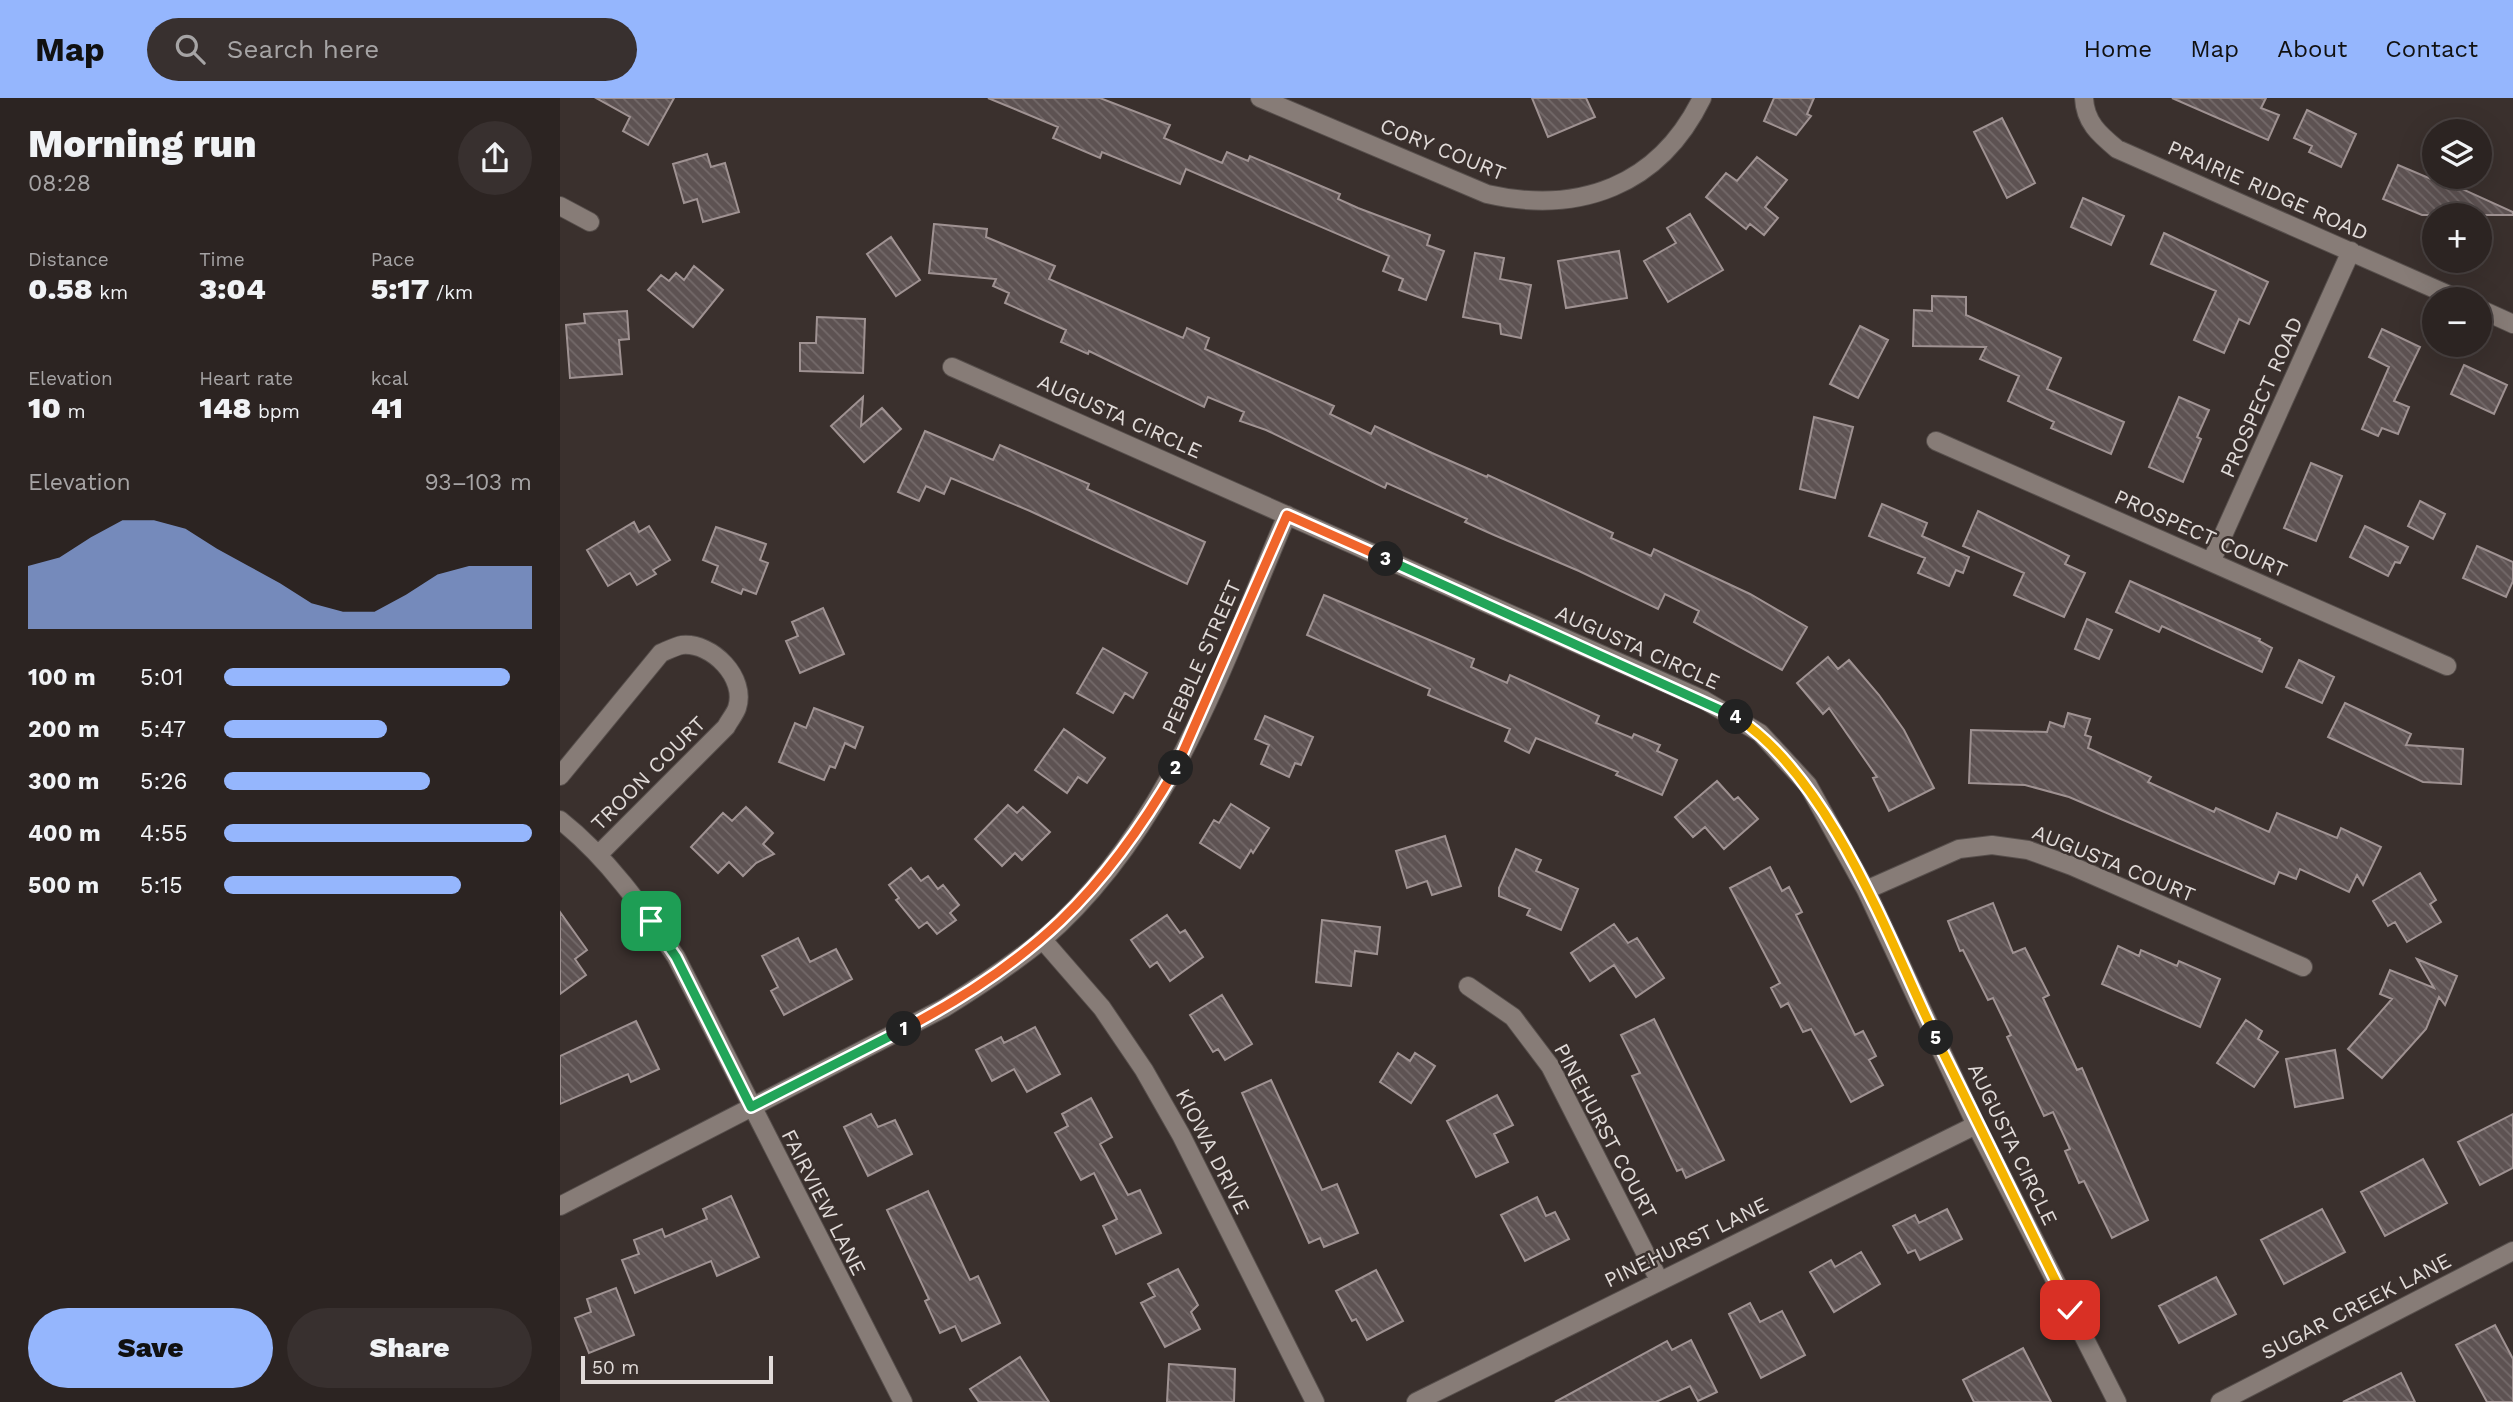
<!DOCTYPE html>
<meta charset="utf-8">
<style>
:root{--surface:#2c2422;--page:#38302f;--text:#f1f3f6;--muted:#a6a4a5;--line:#484140;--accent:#95b6fd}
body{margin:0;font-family:"Work Sans",sans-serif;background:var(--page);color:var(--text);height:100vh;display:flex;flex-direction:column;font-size:26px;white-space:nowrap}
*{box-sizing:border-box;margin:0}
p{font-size:23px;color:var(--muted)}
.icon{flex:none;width:38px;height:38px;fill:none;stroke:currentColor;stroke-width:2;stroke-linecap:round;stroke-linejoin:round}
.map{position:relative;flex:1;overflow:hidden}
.panel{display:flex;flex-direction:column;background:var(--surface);width:560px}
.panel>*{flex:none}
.controls{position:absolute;left:1862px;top:21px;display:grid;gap:14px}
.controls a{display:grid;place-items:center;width:70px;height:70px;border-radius:50%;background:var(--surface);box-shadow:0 7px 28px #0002,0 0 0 2px var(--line);font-size:35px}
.scale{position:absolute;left:21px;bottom:18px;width:192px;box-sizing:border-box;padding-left:7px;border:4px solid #e1dbd9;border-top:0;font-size:19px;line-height:24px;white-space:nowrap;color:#e1dbd9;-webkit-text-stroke:5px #3a302d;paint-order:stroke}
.pin{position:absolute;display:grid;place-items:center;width:60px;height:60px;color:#fff;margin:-30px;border-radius:14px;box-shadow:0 4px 10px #0006}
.km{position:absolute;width:35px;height:35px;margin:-18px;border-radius:50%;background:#222;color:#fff;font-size:19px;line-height:35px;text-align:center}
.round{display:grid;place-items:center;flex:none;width:74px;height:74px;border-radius:37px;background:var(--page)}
.headline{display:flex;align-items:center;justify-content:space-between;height:119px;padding:0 28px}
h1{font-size:38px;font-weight:800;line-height:52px}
.figures{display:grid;grid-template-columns:repeat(3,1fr);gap:10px;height:119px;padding:7px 28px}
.figures div{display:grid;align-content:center}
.figures b{font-size:30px;font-weight:800}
.figures small{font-size:19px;font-weight:400}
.figures p{font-size:19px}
.chart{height:196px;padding:14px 28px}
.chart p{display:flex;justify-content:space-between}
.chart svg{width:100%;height:126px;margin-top:7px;fill:var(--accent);opacity:.7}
.primary-button{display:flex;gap:14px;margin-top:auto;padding:14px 28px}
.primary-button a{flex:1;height:80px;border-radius:42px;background:var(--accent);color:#111;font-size:28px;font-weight:800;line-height:80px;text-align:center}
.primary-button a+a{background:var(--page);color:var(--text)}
ul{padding:0 28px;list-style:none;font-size:23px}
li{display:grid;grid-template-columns:112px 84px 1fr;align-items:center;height:52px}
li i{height:18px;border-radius:9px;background:var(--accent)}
header{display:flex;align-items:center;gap:42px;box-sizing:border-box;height:98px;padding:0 35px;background:var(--accent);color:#111}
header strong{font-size:33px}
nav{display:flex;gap:38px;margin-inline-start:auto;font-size:24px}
.search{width:490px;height:63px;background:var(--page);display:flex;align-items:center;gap:18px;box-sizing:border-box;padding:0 24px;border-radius:38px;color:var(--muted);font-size:26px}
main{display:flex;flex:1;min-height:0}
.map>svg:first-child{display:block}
.building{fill:url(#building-back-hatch);stroke:#9f9292;stroke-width:2}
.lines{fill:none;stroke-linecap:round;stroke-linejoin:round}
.street-casing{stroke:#574f4c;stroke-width:20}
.street{stroke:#877c77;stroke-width:18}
.split-1-casing{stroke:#fff;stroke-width:14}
.split-2-casing{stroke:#fff;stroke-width:14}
.split-3-casing{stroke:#fff;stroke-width:14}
.split-4-casing{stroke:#fff;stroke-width:14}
.split-5-casing{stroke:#fff;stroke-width:14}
.split-6-casing{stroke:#fff;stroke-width:14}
.split-1{stroke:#22a559;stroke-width:9}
.split-2{stroke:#f0652b;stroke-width:9}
.split-3{stroke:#f0652b;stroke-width:9}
.split-4{stroke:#22a559;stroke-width:9}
.split-5{stroke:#f5b400;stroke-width:9}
.split-6{stroke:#f5b400;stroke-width:9}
.labels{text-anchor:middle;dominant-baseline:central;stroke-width:5;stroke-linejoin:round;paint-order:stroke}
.street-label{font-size:21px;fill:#e1dbd9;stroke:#3a302d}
</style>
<header>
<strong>Map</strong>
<div class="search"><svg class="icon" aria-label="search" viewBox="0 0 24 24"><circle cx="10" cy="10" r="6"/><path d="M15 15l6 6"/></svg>Search here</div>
<nav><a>Home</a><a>Map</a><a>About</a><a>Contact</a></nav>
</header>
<main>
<section class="panel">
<div class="headline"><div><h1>Morning run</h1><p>08:28</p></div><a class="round"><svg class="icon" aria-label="share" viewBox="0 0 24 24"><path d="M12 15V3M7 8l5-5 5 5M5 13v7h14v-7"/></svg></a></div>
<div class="figures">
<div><p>Distance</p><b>0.58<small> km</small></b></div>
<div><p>Time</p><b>3:04</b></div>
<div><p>Pace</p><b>5:17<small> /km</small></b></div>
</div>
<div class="figures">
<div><p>Elevation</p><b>10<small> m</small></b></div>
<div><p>Heart rate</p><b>148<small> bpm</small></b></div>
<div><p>kcal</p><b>41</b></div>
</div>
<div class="chart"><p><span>Elevation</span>93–103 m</p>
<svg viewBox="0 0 160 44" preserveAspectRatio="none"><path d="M0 44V22L10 19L20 12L30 6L40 6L50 9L60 16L70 22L80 28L90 35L100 38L110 38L120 32L130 25L140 22L150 22L160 22V44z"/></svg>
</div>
<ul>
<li><b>100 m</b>5:01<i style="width:93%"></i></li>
<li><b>200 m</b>5:47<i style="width:53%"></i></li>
<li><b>300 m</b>5:26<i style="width:67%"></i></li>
<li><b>400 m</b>4:55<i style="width:100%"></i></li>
<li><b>500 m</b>5:15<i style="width:77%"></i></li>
</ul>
<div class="primary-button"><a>Save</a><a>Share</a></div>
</section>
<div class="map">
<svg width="1953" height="1304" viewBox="0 0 1953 1304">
<defs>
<pattern id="building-back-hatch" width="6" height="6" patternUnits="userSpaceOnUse" patternTransform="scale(1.75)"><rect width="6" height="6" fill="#5d5252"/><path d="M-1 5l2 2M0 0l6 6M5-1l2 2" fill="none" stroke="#746a6a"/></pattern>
</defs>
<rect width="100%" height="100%" fill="#3a302d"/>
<path class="building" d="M 36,0 L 114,0 L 88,47 L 63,33 L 70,19 Z
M 428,0 L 540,0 L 610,27 L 604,40 L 662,65 L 667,54 L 688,63 L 690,58 L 780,96 L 778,101 L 798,110 L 870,137 L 867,147 L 884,153 L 866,202 L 839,192 L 843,181 L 823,173 L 829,158 L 626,71 L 620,86 L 542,54 L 540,60 L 493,40 L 498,29 Z
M 972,0 L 1026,0 L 1035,19 L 988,39 Z
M 1214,0 L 1254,0 L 1247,16 L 1251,18 L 1236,37 L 1204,23 Z
M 1612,0 L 1706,0 L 1701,10 L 1719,17 L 1708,42 Z
M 1747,12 L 1796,36 L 1781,69 L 1749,54 L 1752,48 L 1734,40 Z
M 1442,20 L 1475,85 L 1447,100 L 1414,34 Z
M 147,56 L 151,69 L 165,65 L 179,114 L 143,124 L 137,101 L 124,105 L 113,66 Z
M 1197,59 L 1227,82 L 1205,109 L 1218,120 L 1204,137 L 1190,126 L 1186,131 L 1146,99 L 1166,75 L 1177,83 Z
M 1838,67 L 1897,92 L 1898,89 L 1953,114 L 1953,117 L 1862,117 L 1823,101 Z
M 1523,100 L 1564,118 L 1551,147 L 1511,129 Z
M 1130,116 L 1163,172 L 1108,204 L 1084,163 L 1116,145 L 1107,130 Z
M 374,126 L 427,131 L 426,139 L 495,168 L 489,181 L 623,240 L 627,230 L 649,240 L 645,251 L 774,308 L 770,316 L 811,336 L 815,328 L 872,355 L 927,379 L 928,377 L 1053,435 L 1051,440 L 1091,458 L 1094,451 L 1190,496 L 1247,529 L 1222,572 L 1134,524 L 1139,513 L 1105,496 L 1098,511 L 1019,473 L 934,437 L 905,424 L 907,421 L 827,385 L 825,390 L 706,332 L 680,323 L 684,314 L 648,299 L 644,309 L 529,253 L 528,256 L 501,244 L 506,232 L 445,205 L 449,195 L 433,188 L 436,181 L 369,175 Z
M 1604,135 L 1708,184 L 1689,226 L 1679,221 L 1664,255 L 1634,242 L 1656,193 L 1591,166 Z
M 331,139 L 360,182 L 336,198 L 307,156 Z
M 1059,153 L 1067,200 L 1006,210 L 998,163 Z
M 915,155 L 944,160 L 940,181 L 971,187 L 961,240 L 941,236 L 940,226 L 903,219 Z
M 134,168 L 163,192 L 133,229 L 88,192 L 101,177 L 109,183 L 116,175 L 124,182 Z
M 1372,198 L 1406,199 L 1406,217 L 1501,260 L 1487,291 L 1564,324 L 1551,356 L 1491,330 L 1494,324 L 1448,303 L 1459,278 L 1420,261 L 1426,249 L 1353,248 L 1354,212 L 1372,213 Z
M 67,213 L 69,241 L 59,242 L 62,276 L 10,280 L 6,227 L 25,225 L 24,216 Z
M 257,219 L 305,221 L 303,275 L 240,273 L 240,245 L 256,245 Z
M 1300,228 L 1328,242 L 1298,300 L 1270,286 Z
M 1822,231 L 1860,249 L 1834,303 L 1849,309 L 1838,336 L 1822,330 L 1818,338 L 1802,331 L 1829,269 L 1809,259 Z
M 1904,267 L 1947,287 L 1934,316 L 1891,296 Z
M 303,299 L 301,328 L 322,310 L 341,331 L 304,364 L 271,328 Z
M 1619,299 L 1649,312 L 1637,339 L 1641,341 L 1623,384 L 1589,369 Z
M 1254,319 L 1293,329 L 1275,400 L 1240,391 Z
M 365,333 L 433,362 L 440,347 L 529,386 L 527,391 L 645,444 L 627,486 L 470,413 L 391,380 L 384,396 L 366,388 L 359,403 L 338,394 Z
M 1751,365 L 1782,378 L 1756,443 L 1724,430 Z
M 1860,403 L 1885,416 L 1873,441 L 1848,428 Z
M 1322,406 L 1367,425 L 1362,438 L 1409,459 L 1403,475 L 1396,472 L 1389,488 L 1358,475 L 1365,460 L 1309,438 Z
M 1418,413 L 1509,458 L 1505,466 L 1525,475 L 1504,519 L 1454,497 L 1464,475 L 1403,448 Z
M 74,424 L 79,434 L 89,428 L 110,462 L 93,472 L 96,476 L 77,487 L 70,475 L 48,488 L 27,452 Z
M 1805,428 L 1848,449 L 1840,465 L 1835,464 L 1828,478 L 1790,459 Z
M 156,429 L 206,446 L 200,462 L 208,465 L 196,496 L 183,491 L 181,496 L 152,484 L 158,468 L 143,462 Z
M 1917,448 L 1953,464 L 1953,483 L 1946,499 L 1903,480 Z
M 1570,483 L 1700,541 L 1699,543 L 1712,550 L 1702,574 L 1602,528 L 1599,534 L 1556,514 Z
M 764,497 L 914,561 L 911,569 L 947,585 L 950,577 L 1039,618 L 1036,625 L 1072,640 L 1074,636 L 1100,647 L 1097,653 L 1117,662 L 1102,697 L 1056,677 L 1058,674 L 976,640 L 969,655 L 945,643 L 950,631 L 868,597 L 870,591 L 747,537 Z
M 263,510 L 284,556 L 240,575 L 226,543 L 238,538 L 232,524 Z
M 1527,521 L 1552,532 L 1539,561 L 1515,551 Z
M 543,550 L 587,575 L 573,600 L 565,595 L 553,615 L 517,595 Z
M 1268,559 L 1278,571 L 1289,562 L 1319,597 L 1344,632 L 1374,690 L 1329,713 L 1313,680 L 1317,679 L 1269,610 L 1263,616 L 1237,585 Z
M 1739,562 L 1774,579 L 1762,605 L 1726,589 Z
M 1785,605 L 1851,636 L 1846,647 L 1903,651 L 1901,686 L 1863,684 L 1768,639 Z
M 254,610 L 303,629 L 295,650 L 285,645 L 275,670 L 270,668 L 264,682 L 219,664 L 235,625 L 246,630 Z
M 1508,615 L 1530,621 L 1525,637 L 1531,639 L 1528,650 L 1591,679 L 1588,684 L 1654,714 L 1656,710 L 1709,734 L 1717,715 L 1777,740 L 1781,730 L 1821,749 L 1803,787 L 1797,777 L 1789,794 L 1740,771 L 1736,781 L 1719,774 L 1714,786 L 1509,699 L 1465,687 L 1409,685 L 1411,632 L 1487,634 L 1490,624 L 1504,629 Z
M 705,618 L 753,639 L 741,667 L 735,665 L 729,679 L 701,666 L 709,647 L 695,641 Z
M 504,631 L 545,660 L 527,685 L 518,679 L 507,695 L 475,672 Z
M 1157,683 L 1174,702 L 1178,699 L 1198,721 L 1164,751 L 1145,729 L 1133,739 L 1115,719 Z
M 671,706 L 709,730 L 693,755 L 691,752 L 680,770 L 640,745 L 654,722 L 659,725 Z
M 448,707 L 457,715 L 463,709 L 490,734 L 462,762 L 455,755 L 442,768 L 415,741 Z
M 186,709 L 213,735 L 203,746 L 214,756 L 196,765 L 183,778 L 169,764 L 158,775 L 131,749 L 163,715 L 172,723 Z
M 885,738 L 901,788 L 872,797 L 867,783 L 847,790 L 836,753 Z
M 956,751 L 981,762 L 976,773 L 1018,791 L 1001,832 L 967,817 L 970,811 L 939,798 L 939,790 Z
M 1210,769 L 1222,793 L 1229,789 L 1242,814 L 1236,817 L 1295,937 L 1303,933 L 1316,958 L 1309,962 L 1323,987 L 1291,1004 L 1251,931 L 1243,934 L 1228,905 L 1221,909 L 1211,890 L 1220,885 L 1170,790 Z
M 351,770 L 361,783 L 368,778 L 378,791 L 383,787 L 399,807 L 390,815 L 396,822 L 377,836 L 367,824 L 359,830 L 336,802 L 339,800 L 329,787 Z
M 1860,775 L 1876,802 L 1870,806 L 1881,824 L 1847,844 L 1835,824 L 1828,828 L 1813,803 Z
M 1433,805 L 1453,855 L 1465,850 L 1489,897 L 1483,900 L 1517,972 L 1522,970 L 1588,1122 L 1552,1140 L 1524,1083 L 1519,1085 L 1505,1053 L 1510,1051 L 1493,1014 L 1484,1018 L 1447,939 L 1451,937 L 1433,900 L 1428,902 L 1403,852 L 1400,853 L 1388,823 Z
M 0,814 L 27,852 L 15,861 L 26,877 L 0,896 Z
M 607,817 L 620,835 L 625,832 L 643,859 L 610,883 L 597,864 L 590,869 L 571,842 Z
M 762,822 L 820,829 L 817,856 L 795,853 L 791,888 L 756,884 Z
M 1054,826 L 1068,845 L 1077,840 L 1104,880 L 1076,899 L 1054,867 L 1030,883 L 1011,855 Z
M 238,840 L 250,864 L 276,851 L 292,881 L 224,917 L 211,893 L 218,889 L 202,858 Z
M 1558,848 L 1579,858 L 1581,852 L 1617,868 L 1619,863 L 1660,881 L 1640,929 L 1542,886 Z
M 1857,861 L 1897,878 L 1885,907 L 1879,899 L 1866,931 L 1822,980 L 1788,951 L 1832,901 L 1820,896 L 1830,872 L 1874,890 Z
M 662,897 L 692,946 L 665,962 L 658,951 L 653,954 L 630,917 Z
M 1094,921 L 1164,1062 L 1126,1080 L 1122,1071 L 1117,1073 L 1072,978 L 1080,975 L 1061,937 Z
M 1686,922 L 1702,933 L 1698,941 L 1718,954 L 1694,989 L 1657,965 Z
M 76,923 L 99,971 L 71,984 L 68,976 L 0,1006 L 0,958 Z
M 475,929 L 500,976 L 467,994 L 454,971 L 432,983 L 416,952 L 441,939 L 444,945 Z
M 1775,952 L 1783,1000 L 1735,1009 L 1726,961 Z
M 838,955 L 850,963 L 855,955 L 875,968 L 851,1005 L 820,984 Z
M 711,982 L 762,1092 L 777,1086 L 798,1135 L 764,1149 L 760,1140 L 749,1145 L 682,995 Z
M 937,997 L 953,1027 L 934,1036 L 948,1064 L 916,1079 L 887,1023 Z
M 531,1000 L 552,1039 L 540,1046 L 568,1097 L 580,1092 L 601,1135 L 556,1156 L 543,1128 L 557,1121 L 534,1075 L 521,1082 L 495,1035 L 508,1028 L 502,1016 Z
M 311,1016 L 318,1029 L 335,1022 L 352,1056 L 308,1078 L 284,1029 Z
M 1953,1016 L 1953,1070 L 1920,1087 L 1898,1044 Z
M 1863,1061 L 1887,1105 L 1825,1138 L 1801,1094 Z
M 368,1093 L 410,1182 L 418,1178 L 440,1225 L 402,1243 L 395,1228 L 380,1235 L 365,1203 L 369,1201 L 327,1112 Z
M 171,1098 L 199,1159 L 157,1178 L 151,1163 L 75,1195 L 62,1162 L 79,1156 L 74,1142 L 102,1131 L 105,1139 L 147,1121 L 143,1111 Z
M 977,1099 L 986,1118 L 995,1114 L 1009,1141 L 965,1163 L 941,1117 Z
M 1387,1111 L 1402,1141 L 1360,1162 L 1355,1152 L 1348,1155 L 1333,1128 L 1355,1117 L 1359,1125 Z
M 1762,1111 L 1785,1154 L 1724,1186 L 1701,1142 Z
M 1301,1154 L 1320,1186 L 1274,1214 L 1250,1174 L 1271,1162 L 1275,1169 Z
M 618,1171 L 638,1207 L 631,1214 L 640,1231 L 605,1249 L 581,1205 L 595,1198 L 588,1186 Z
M 816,1172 L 843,1223 L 807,1242 L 796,1221 L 792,1223 L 776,1193 Z
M 1656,1179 L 1676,1216 L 1619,1245 L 1599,1208 Z
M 56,1190 L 74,1237 L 29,1255 L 15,1220 L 31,1214 L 27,1201 Z
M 1190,1205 L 1200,1224 L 1222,1213 L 1245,1257 L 1201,1280 L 1169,1216 Z
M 1935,1227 L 1953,1261 L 1953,1304 L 1927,1304 L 1896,1247 Z
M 1131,1242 L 1157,1294 L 1138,1303 L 1130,1288 L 1096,1304 L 995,1304 L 1107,1243 L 1112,1252 Z
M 1463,1250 L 1491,1304 L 1414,1304 L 1403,1282 Z
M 460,1259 L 489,1304 L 419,1304 L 410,1291 Z
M 609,1266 L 675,1271 L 674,1304 L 607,1304 Z
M 1841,1275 L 1855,1304 L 1783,1304 Z"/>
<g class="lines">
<defs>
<path id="street" d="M 700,0 L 927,96 C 1019,117 1099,88 1142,0
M 1524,0 C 1525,24 1539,36 1557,51 L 1898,201
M 0,108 L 30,124
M 1920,211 L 1953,226
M 392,269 L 1144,602 L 1200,635 L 1248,687 L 1306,792 L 1416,1027 L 1557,1304
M 1376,343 L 1887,568
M 1651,464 L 1791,153
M 0,678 L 101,555 C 108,552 116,548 122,547 C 152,544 187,580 177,610 C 175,616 169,623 166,629 L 38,757
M 0,722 C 47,759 83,810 116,859 L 343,1304
M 1306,792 L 1399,751 L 1432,747 L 1468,752 L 1512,768 L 1743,869
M 482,841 L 542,910 L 584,972 L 621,1037 L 755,1304
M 908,888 L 953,919 L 990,968 L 1099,1182
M 0,1108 L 384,910 C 418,889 450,868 481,843 C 609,733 662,568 727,417
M 856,1304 L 1416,1027
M 1660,1304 L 1953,1153"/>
</defs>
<use href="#street" class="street-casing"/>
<use href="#street" class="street"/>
</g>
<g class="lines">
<defs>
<path id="split-1" d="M 91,823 L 116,859 L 191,1009 L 344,931"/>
<path id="split-2" d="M 344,931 C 471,865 544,795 616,670"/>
<path id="split-3" d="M 616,670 L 727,417 L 826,461"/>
<path id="split-4" d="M 826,461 L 1176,619"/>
<path id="split-5" d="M 1176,619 C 1270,680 1328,839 1376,940"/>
<path id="split-6" d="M 1376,940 L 1510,1212"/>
</defs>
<use href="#split-1" class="split-1-casing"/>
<use href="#split-2" class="split-2-casing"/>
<use href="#split-3" class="split-3-casing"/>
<use href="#split-4" class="split-4-casing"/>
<use href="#split-5" class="split-5-casing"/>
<use href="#split-6" class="split-6-casing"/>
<use href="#split-1" class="split-1"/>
<use href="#split-2" class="split-2"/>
<use href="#split-3" class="split-3"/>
<use href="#split-4" class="split-4"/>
<use href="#split-5" class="split-5"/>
<use href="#split-6" class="split-6"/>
</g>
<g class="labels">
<g class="street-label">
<text transform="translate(883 51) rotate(22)">CORY COURT</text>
<text transform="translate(1708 92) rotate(24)">PRAIRIE RIDGE ROAD</text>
<text transform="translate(1701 299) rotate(-66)">PROSPECT ROAD</text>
<text transform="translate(560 318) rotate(24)">AUGUSTA CIRCLE</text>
<text transform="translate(1641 435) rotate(24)">PROSPECT COURT</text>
<text transform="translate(1078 549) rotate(24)">AUGUSTA CIRCLE</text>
<text transform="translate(641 559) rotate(-66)">PEBBLE STREET</text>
<text transform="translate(88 675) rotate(-45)">TROON COURT</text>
<text transform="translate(1554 765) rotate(22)">AUGUSTA COURT</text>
<text transform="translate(1046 1033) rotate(62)">PINEHURST COURT</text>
<text transform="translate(1453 1046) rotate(64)">AUGUSTA CIRCLE</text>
<text transform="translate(653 1053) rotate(63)">KIOWA DRIVE</text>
<text transform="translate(264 1104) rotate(63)">FAIRVIEW LANE</text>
<text transform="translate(1126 1144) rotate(-26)">PINEHURST LANE</text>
<text transform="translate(1796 1208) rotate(-27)">SUGAR CREEK LANE</text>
</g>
</g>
</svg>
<div class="controls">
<a><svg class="icon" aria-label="layers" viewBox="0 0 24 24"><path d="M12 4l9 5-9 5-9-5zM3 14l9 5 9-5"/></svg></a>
<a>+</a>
<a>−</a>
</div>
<div class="scale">50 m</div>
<div class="pin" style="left:91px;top:823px;background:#1e9e55"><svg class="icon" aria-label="arrive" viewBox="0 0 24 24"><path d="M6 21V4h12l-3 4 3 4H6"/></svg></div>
<div class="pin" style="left:1510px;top:1212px;background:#d93025"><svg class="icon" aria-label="check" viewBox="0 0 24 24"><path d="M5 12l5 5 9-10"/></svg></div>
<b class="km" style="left:344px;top:931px">1</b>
<b class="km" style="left:616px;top:670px">2</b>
<b class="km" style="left:826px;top:461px">3</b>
<b class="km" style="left:1176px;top:619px">4</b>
<b class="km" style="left:1376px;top:940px">5</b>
</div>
</main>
